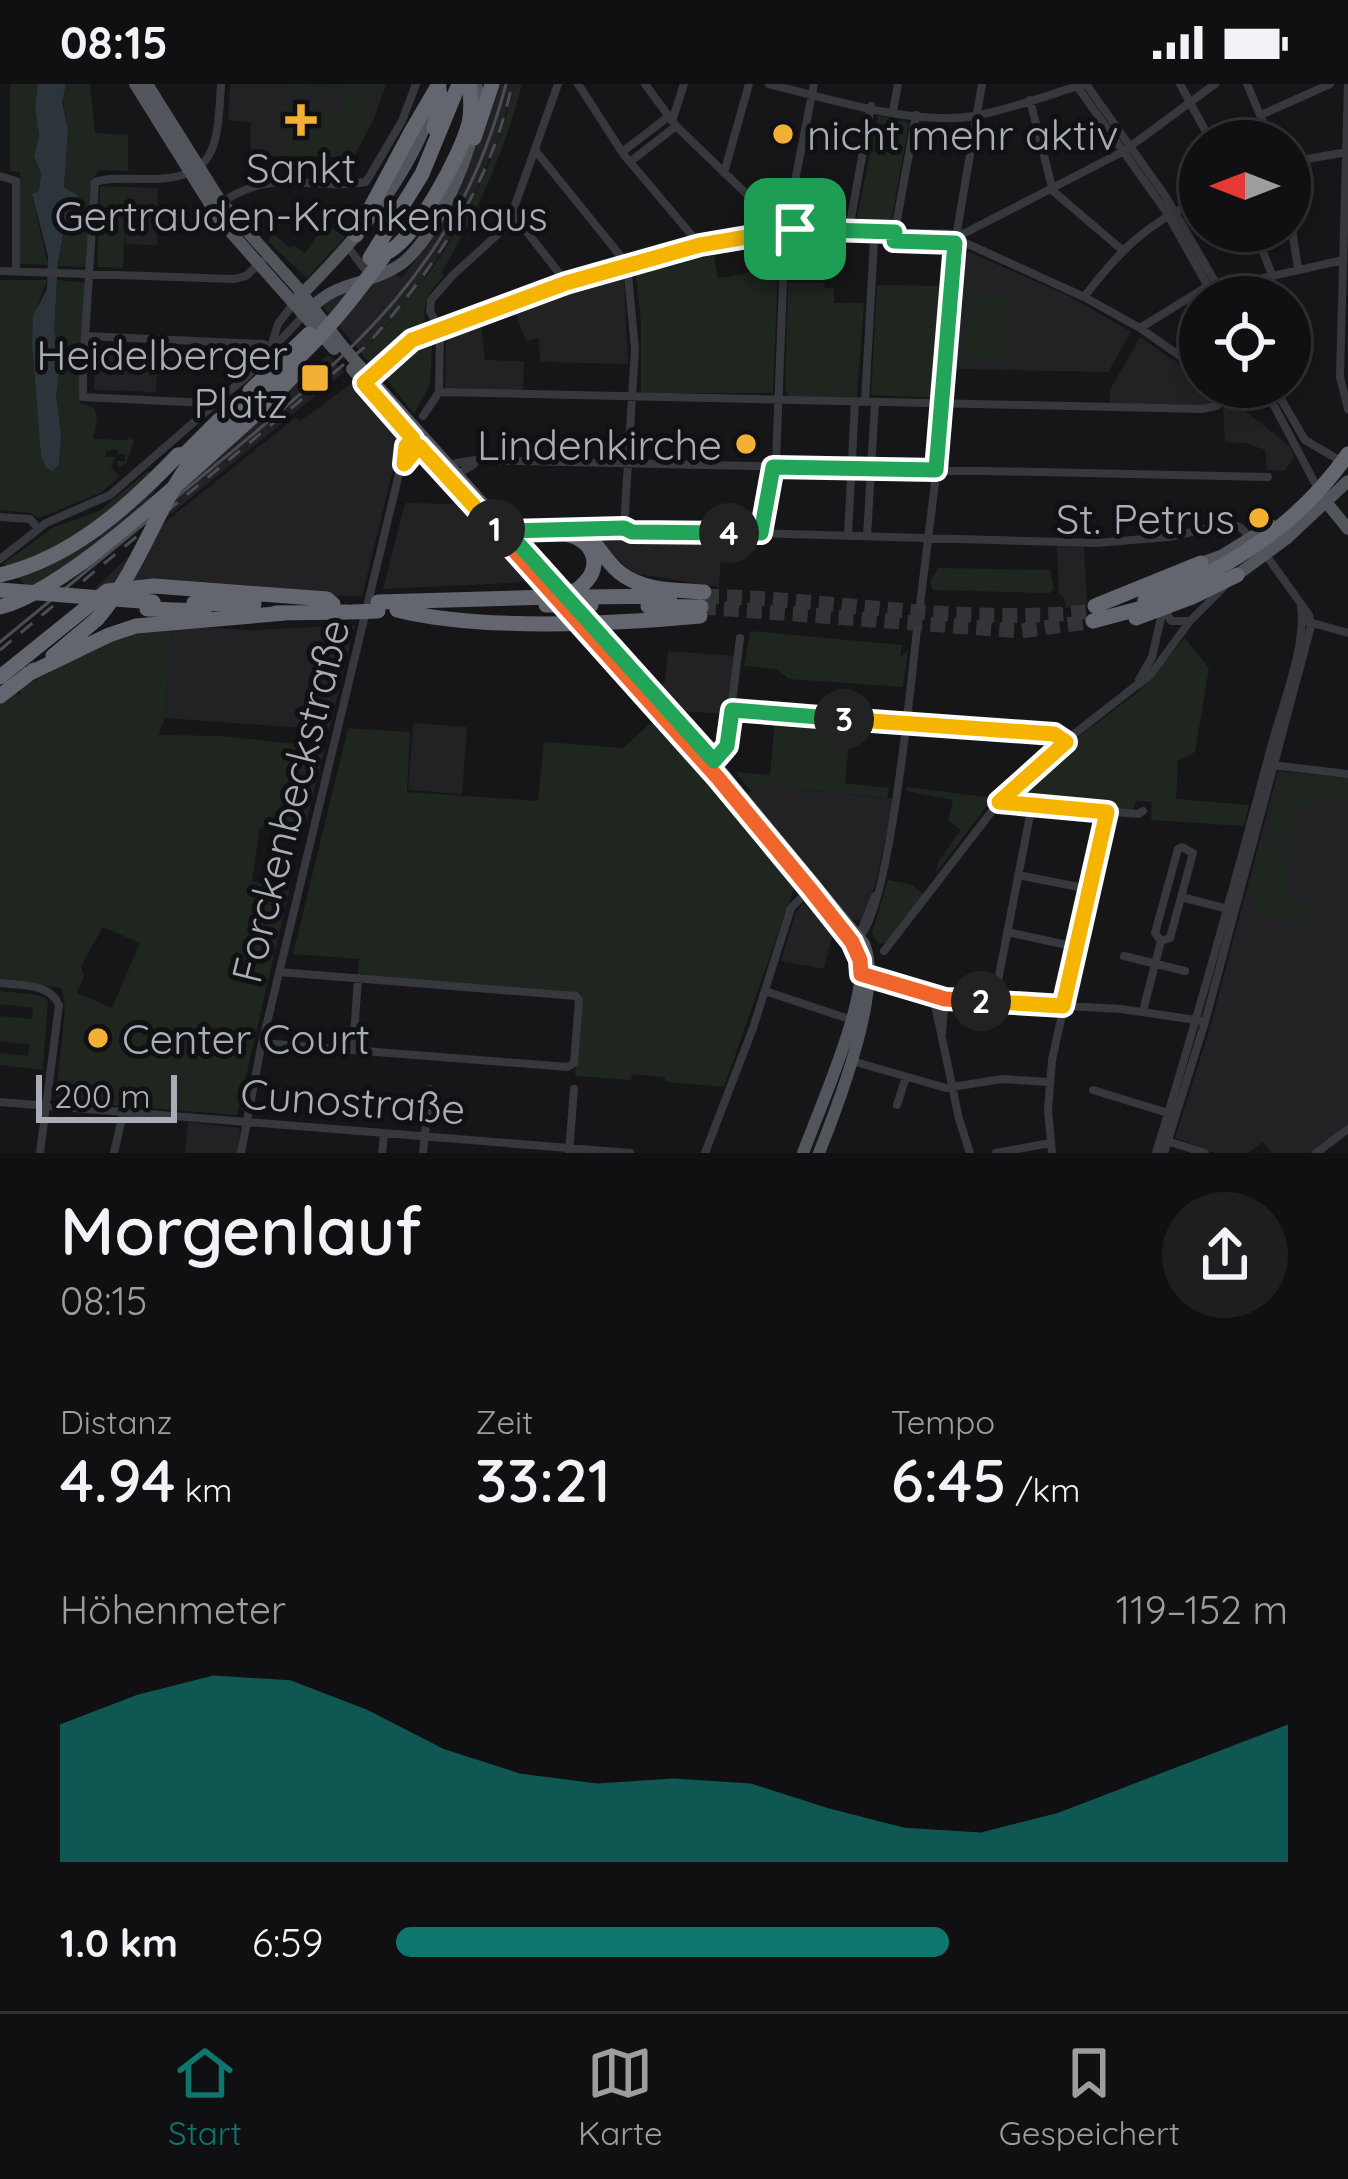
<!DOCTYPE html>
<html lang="de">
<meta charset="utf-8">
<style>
:root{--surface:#101012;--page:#1e1e20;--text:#f1f3f6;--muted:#9c9d9f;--line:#303032;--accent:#0f766e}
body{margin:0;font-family:Quicksand,sans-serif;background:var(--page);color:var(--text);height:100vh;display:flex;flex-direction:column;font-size:45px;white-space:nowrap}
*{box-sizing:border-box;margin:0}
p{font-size:39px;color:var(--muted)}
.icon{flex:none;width:66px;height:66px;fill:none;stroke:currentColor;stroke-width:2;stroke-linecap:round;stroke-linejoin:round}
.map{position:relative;height:1069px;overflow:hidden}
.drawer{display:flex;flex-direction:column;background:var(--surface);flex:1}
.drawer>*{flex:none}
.needle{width:78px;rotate:270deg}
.controls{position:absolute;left:1179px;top:36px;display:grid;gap:24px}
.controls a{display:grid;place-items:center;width:132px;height:132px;border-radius:50%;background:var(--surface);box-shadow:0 6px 18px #0003,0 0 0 3px var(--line);font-size:60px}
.scale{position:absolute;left:36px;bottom:30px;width:141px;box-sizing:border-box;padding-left:12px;border:6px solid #a8adb8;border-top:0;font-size:33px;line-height:42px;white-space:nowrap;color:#a8adb8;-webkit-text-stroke:9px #111113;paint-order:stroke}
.pin{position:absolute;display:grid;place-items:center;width:102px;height:102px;color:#fff;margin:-51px;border-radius:24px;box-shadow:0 6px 18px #0006}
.km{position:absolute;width:60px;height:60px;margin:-30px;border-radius:50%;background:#222;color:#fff;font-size:33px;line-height:60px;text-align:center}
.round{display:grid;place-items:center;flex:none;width:126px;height:126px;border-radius:63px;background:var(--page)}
.head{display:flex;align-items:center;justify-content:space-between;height:204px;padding:0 60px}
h1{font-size:66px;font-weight:600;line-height:90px}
.figures{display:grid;grid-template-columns:repeat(3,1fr);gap:18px;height:204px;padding:12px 60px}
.figures div{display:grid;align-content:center}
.figures b{font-size:60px;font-weight:600}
.figures small{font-size:33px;font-weight:400}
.figures p{font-size:33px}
.chart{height:336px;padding:24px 60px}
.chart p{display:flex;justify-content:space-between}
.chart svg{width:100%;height:216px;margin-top:12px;fill:var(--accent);opacity:.7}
ul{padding:0 60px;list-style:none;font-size:39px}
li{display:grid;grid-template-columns:192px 144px 1fr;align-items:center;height:90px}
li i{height:30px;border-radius:15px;background:var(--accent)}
.status{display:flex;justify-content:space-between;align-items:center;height:84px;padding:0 60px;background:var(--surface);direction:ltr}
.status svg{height:33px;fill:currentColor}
.tabs{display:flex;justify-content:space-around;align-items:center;height:168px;border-top:3px solid var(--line);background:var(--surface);font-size:33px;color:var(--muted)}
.tabs a{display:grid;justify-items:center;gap:6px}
.tabs .selected{color:var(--accent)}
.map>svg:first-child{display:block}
.built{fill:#222225}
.green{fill:#1e261f;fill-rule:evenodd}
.water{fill:#2c353c}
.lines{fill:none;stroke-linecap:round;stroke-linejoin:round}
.minor-tunnel{stroke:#333438;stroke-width:8;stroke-dasharray:8 4;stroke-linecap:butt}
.highway-tunnel{stroke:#333438;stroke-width:15;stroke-dasharray:15 8;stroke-linecap:butt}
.minor{stroke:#37383d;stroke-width:8}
.major{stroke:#53555c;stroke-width:12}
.highway{stroke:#63666e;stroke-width:15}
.tram{stroke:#4a4c52;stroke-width:3}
.rail{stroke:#4a4c52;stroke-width:3;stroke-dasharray:15 12;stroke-linecap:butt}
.major-bridge{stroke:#53555c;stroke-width:12}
.highway-bridge{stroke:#63666e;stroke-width:15}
.split-1-casing{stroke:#fff;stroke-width:24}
.split-2-casing{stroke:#fff;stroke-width:24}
.split-3-casing{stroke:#fff;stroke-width:24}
.split-4-casing{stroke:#fff;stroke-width:24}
.split-5-casing{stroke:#fff;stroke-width:24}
.split-1{stroke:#f5b400;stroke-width:15}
.split-2{stroke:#f0652b;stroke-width:15}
.split-3{stroke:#f5b400;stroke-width:15}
.split-4{stroke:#22a559;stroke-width:15}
.split-5{stroke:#22a559;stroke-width:15}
.poi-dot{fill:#f2b134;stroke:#111113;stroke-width:4.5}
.labels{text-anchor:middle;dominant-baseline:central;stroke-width:10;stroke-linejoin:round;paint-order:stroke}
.poi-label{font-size:42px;fill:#a8adb8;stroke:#111113;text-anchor:end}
.street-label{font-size:42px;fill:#a8adb8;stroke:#111113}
</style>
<div class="status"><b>08:15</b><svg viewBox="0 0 49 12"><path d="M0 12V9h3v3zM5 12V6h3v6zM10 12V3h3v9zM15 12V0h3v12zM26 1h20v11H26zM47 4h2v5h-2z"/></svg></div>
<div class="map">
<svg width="1348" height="1069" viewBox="0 0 1348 1069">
<rect width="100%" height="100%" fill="#161618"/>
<path class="built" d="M 230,0 L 386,0 L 374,35 L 353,73 L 250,72 L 251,39 L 228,36 Z
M 498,0 L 515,0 L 497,58 L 466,130 L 411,215 L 361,269 L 323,223 L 335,210 L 393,189 L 402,194 L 441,141 L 461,104 Z
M 127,103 L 158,104 L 157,161 L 125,160 Z
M 969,168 L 1069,212 L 1131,248 L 1108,288 L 956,285 L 963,172 Z
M 617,189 L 624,194 L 628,280 L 540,278 L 539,254 L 526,257 L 513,225 Z
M 481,237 L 485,276 L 524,277 L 523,307 L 445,305 L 446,250 Z
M 1140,253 L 1200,294 L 1200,303 L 1213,303 L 1223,310 L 1205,322 L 1110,320 L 1110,306 Z
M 96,261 L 158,263 L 156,308 L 94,306 Z
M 328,271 L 344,288 L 165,435 L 186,395 Z
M 353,298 L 401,354 L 362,512 L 99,508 L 95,504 L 169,435 L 296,333 L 300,337 Z
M 1230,315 L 1291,363 L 1294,374 L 1284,387 L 1267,386 L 1265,366 L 1246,359 L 1225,358 L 1223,325 Z
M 457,416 L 530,498 L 383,505 L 405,419 L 452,420 Z
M 600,452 L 722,458 L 719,503 L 632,489 L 600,458 Z
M 1057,462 L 1084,463 L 1087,520 L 1066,524 L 1064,513 L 1059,510 Z
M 355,541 L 329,646 L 165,634 L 172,542 L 253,546 Z
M 668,567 L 735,572 L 726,630 L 680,627 L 659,603 L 665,597 Z
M 413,639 L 467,643 L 462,710 L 408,706 Z
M 1278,687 L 1348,694 L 1348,1040 L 1309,1069 L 1271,1069 L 1263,1058 L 1248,1069 L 1216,1069 L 1175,1054 L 1209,947 Z
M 756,701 L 894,715 L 875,802 L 861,835 L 852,836 L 746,710 Z
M 805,817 L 833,848 L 824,885 L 781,877 L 795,830 Z
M 188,1038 L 240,1044 L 238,1069 L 185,1069 Z"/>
<path class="green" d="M 10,0 L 38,0 L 35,23 L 39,52 L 34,72 L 41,89 L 39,107 L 32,111 L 48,181 L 20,180 L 20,88 L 10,87 Z
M 66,0 L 90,0 L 95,49 L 128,51 L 128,87 L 99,86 L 92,95 L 90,183 L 58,182 L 67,130 L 77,114 L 64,104 L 68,45 L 62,13 Z
M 285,0 L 346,4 L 347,0 L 386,0 L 384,7 L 363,7 L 362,24 L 369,28 L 373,25 L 370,32 L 374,35 L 353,73 L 284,72 L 288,67 L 289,30 L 284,29 L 284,20 L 293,28 L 341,30 L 342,9 L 293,8 L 284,16 Z
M 515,0 L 522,0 C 505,67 477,130 441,189 L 444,192 C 430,207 422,218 425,235 L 418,248 L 406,251 L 371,281 L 361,269 C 436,195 490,103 515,0 Z
M 878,31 L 909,39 L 891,139 L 865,140 L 857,133 Z
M 100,102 L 127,103 L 123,184 L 97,183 Z
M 325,140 L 345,153 L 307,194 L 268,158 L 272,149 L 290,164 L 293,161 L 305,169 Z
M 713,165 L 718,194 L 748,189 L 755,183 L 778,183 L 773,309 L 641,309 L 641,238 L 635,184 Z
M 0,196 L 47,196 L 34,232 L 32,259 L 41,373 L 47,385 L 53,387 L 59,380 L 56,312 L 61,275 L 54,247 L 57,196 L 88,199 L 80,319 L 94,324 L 97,334 L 93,355 L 128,356 L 129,351 L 134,358 L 126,379 L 118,384 L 118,377 L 125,377 L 125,370 L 118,370 L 117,365 L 106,367 L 106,373 L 115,373 L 111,383 L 120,392 L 102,408 L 39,434 L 31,429 L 0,426 Z
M 788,198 L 824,199 L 825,204 L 834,204 L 834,219 L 864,219 L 857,313 L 789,312 L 785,306 Z
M 877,201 L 945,202 L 936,314 L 871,311 Z
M 967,212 L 1009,215 L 1005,278 L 963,276 Z
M 424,258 L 432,262 L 430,301 L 414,330 L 382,290 Z
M 148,387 L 162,395 C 141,440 71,481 28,504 L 4,479 L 54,443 L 99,427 Z
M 938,484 L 1050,486 L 1054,505 L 1050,509 L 933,506 L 930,498 Z
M 172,542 L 165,634 L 158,651 L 221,652 L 325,663 L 306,739 L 274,737 L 273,744 L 260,743 L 252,797 L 289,807 L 237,1031 L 60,1017 L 56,1012 L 65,926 L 62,904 L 0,895 L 0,620 L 16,608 L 21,613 L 19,605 L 112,553 ZM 103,843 L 140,859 L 112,924 L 77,909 L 84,892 L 81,882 Z
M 750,547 L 902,561 L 900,574 L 908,565 L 903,603 L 789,595 L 777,585 L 744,582 Z
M 1185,554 L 1209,584 L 1195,668 L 1178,677 L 1176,715 L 1249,721 L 1244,742 L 1151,736 L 1152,718 L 1136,717 L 1133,727 L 1010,718 L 1078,653 L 1137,609 Z
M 775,634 L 851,640 L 845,699 L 889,704 L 887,714 L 756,701 L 750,706 L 735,688 L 770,691 Z
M 654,636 L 795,801 L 724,1003 L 665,998 L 665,993 L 632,990 L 631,996 L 575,992 L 581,909 L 358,892 L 359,875 L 293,870 L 348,644 L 410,648 L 407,708 L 538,717 L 544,658 L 623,664 Z
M 1282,689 L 1348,695 L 1348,718 L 1315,711 L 1310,727 L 1299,724 L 1288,761 L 1266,754 Z
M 907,703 L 993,714 L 936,789 L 938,778 L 961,746 L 948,737 L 953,716 L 907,707 Z
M 1261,759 L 1293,769 L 1285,813 L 1311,821 L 1305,842 L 1254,829 L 1257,819 L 1252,817 L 1253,811 L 1248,809 Z
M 888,796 L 910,800 L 923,810 L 890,857 L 879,860 L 872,849 Z
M 0,907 L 39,911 L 48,916 L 43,986 L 0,981 L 0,969 L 28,972 L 30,961 L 0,957 L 0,932 L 32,935 L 33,924 L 0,920 Z"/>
<path class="water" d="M 38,0 L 66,0 L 62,18 L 68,45 L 64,104 L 78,111 L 67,130 L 58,179 L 54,247 L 61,275 L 56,312 L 61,350 L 59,380 L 53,387 L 47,385 L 41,373 L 32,259 L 33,232 L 47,205 L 48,172 L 32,110 L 39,107 L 41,89 L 34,72 L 39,52 L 35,22 Z"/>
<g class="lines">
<path class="minor-tunnel" d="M 917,545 L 920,521"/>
<path class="highway-tunnel" d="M 704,512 C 834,515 965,542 1095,527
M 701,523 L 1021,547 L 1093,537"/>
<path class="minor" d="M 578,0 L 624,71 L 700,161
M 645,0 L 676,42 L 790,152 L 968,160 L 1084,213 L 1140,244 L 1200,286
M 769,0 C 828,15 914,42 975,32 C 1011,25 1049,11 1084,0
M 1086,0 L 1166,113 L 1224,213
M 1180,0 L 1211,57
M 1247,0 L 1271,57
M 1348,0 L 1340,293 L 1348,325
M 1076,1 L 1165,126 L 1214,213
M 1030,16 L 1053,107 L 1121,165
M 893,27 L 898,0
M 1261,31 L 1330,0
M 672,37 L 684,0
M 535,66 L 627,180 L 635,265 L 624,444
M 622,68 L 668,33
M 630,78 L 676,42
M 1290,78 L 1347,68
M 724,89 L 749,0
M 0,92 L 16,97 L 16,187
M 218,121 C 274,81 308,108 366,98 L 402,37 L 416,0
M 512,129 L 567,199
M 1290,132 L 1298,185
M 895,147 L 916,31
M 1255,147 L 1272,191
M 848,151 L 871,22
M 347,162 L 370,192
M 0,187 L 234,195 L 246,192 L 262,177
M 1219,204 L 1343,176
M 1084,213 C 1120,166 1145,141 1200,115
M 1140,244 L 1208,202
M 85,252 L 264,260 L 271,264
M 271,263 L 278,240 L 293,220
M 368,296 L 406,260 L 419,253 L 567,199 L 700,161 L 791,145 L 963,150 L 1124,67 L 1215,0
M 1264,303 L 1316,401
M 1274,303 L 1305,356 L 1339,376
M 439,308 L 1201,325 L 1217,322 L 1232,303
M 865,318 L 874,156
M 211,323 L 207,319 L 83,313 L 83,284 L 95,98 C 109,93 127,95 143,95 C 219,97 217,61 221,0
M 423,332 L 439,308 L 440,246 L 430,227 L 431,216 L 453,191 L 508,141 L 558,0
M 444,388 L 456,379 L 476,376 L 1268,393
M 450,395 L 474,380
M 0,433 L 30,435 L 38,444
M 582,444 L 1097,459 L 1168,453 L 1229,440 L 1240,443 L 1251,454
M 761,449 L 776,378 L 785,148 L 814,0
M 848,451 L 855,318
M 867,452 L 875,319
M 0,475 L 46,439 L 110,411 L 247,292 L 303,232
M 920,521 L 944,325 L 955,159 L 982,0
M 1164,524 L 1171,537 L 1188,537
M 1309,538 L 1348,549
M 1139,596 L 1152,573 L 1163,525
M 732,625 L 1054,650 L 1066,658
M 1272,681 L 1348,690
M 719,684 L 725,674 L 740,554
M 1001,718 L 1138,730 L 1143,727
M 1182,763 L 1193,769 L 1170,854 L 1161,857 L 1155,849 L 1178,765 Z
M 1018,791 L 1089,805
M 1181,813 L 1228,825
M 1007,848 L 1076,863
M 859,852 L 875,812
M 858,853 C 888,838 912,591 917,545
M 884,867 L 999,718 L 1078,647 L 1151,590 L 1190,537 L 1223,504
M 1124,872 L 1185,887
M 868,892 L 945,915 L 1121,925 L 1203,937
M 0,899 C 21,902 50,899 59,921 L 40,1069
M 765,907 L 855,937
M 933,911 L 959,1035 L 970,1069
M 994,917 L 1032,721
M 1143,927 L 1161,857
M 942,949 L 945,915
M 262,959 L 568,983 L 574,979 L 579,916 L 576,912 L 279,888
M 353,966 L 358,894
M 852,977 L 946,1004 L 1002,995 L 1049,998
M 1093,1006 L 1168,1029
M 0,1018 L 630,1069
M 897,1021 L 906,993
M 1167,1057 L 1205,1069
M 114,1069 L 123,1029
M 241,1069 L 260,968 L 403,373 L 414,355
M 382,1069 L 384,1050
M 423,1069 L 430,1005
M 569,1069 L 574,1005
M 705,1069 L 753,944 L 791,824 L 814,801
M 996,1069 L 1050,1059
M 1052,1069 L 1048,1026 L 1052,976 L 1107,728
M 1156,1069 C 1197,936 1234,802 1270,667 C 1280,627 1307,562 1301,523
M 1164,1069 L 1205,938 L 1311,542 L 1309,531 L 1266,471
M 1316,1069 L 1348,1045"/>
<path class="major" d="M 135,0 L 220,136 L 334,265
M 147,0 L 221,118 L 297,203 L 340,259
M 298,214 C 354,158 406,99 433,22
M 308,227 C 340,194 365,203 398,182 C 437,157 487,45 476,0
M 356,278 L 702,664 L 864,860 C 884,904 837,1024 819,1069
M 352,285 L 422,364
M 1322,413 L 1348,445
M 1201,479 L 1221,472 L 1271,441
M 1237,491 L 1286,455 L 1348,397
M 560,518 L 618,583
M 668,639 L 719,695
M 803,1069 C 818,1028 871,910 859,873 C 853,851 830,830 815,813"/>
<path class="highway" d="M 434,44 L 441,17 L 438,0
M 474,54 L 492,0
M 356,151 L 411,48
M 386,169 C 416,155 461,71 469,39 C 472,25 471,13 469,0
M 370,174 L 422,90 L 459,0
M 250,307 L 309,250
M 568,444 C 596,450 599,471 619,488 C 641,507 676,506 704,508
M 501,452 C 526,446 584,440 593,472 C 597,487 588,497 577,506
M 0,491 C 72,474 128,423 178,371 L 185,370 L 219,336
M 583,513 L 670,512
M 1192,513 L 1237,491
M 378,518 L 550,513
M 194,519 L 254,520
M 648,522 L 701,523
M 1095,522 L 1201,479
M 0,523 C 71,505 199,380 257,329
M 147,525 L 204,527
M 397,526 C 480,547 614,540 700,532
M 276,529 L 348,528
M 1093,537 L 1142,524
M 53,572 L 97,535
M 28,590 L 109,551 L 136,542 L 286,529
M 0,593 L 107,507 L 154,502 L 327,515 L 333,520
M 0,612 L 34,586"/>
<path class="tram" d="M 0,558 C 71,500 141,442 212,384 C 352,269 458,184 506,0"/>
<path class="rail" d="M 0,566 L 366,262 C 432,188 492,100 512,0"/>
<path class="major-bridge" d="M 340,259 L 356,278"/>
<path class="highway-bridge" d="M 411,48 L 439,0
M 257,329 L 295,290
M 0,506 L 153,518
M 550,513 L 577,506
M 1145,516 C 1226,488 1298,441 1348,370
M 546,521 L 591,521
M 352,528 L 378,527
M 1136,534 L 1192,513
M 97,535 C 142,483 157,419 198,368 C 227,332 267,304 300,272 C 332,242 358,207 384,172"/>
</g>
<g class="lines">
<defs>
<path id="split-1" d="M 495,445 L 419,362 L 404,380 L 406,362 L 413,355 L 364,299 L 412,256 L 566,199 L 700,161 L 795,145"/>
<path id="split-2" d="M 495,445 L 718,694 L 810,805 L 852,858 L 860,876 L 861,890 L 945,915 L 981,917"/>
<path id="split-3" d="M 844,635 L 1054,650 L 1066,658 L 999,718 L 1107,728 L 1063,922 L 981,917"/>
<path id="split-4" d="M 729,449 L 632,448 L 624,444 L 507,447 L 714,677 L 727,662 L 732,626 L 844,635"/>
<path id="split-5" d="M 729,449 L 761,449 L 773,383 L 936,386 L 955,159 L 894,157 L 895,148 L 795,145"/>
</defs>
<use href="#split-1" class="split-1-casing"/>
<use href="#split-2" class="split-2-casing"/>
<use href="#split-3" class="split-3-casing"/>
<use href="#split-4" class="split-4-casing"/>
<use href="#split-5" class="split-5-casing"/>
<use href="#split-1" class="split-1"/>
<use href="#split-2" class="split-2"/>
<use href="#split-3" class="split-3"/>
<use href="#split-4" class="split-4"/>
<use href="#split-5" class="split-5"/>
</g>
<g class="poi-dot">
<path d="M295 18h12v12h12v12h-12v12h-12v-12h-12v-12h12z"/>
<circle cx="783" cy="50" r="12"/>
<rect x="300" y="279" width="30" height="30" rx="6"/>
<circle cx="746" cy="360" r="12"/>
<circle cx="1259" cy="434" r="12"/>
<circle cx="98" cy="954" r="12"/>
</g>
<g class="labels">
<g class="poi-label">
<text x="807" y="50" text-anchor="start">nicht mehr aktiv</text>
<text x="301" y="83" text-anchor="middle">Sankt<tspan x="301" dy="48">Gertrauden-Krankenhaus</tspan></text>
<text x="288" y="270">Heidelberger<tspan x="288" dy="48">Platz</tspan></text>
<text x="722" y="360">Lindenkirche</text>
<text x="1235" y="434">St. Petrus</text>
<text x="122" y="954" text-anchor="start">Center Court</text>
</g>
<g class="street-label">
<text transform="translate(290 717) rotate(-76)">Forckenbeckstraße</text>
<text transform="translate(353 1017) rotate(4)">Cunostraße</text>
</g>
</g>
</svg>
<div class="controls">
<a><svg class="needle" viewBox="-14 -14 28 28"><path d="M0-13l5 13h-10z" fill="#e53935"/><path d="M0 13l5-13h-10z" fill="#9c9d9f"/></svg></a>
<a><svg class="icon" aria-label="locate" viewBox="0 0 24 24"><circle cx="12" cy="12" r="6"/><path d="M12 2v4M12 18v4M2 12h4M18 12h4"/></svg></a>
</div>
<div class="scale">200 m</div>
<div class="pin" style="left:795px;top:145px;background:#1e9e55"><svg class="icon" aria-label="arrive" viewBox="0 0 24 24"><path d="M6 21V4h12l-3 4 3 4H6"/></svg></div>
<b class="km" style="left:495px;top:445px">1</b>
<b class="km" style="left:981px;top:917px">2</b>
<b class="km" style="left:844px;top:635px">3</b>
<b class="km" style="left:729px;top:449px">4</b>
</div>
<section class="drawer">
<div class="head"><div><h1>Morgenlauf</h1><p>08:15</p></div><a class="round"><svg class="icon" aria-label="share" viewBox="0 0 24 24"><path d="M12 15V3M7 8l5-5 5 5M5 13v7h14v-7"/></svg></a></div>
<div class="figures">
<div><p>Distanz</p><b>4.94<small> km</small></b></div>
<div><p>Zeit</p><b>33:21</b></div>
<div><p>Tempo</p><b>6:45<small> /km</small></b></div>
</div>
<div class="chart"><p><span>Höhenmeter</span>119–152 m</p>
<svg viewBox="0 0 160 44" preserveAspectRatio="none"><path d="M0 44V16L10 10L20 6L30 7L40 13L50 21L60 26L70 28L80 27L90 28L100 33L110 37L120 38L130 34L140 28L150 22L160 16V44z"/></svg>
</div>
<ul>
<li><b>1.0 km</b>6:59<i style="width:62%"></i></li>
</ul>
</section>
<nav class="tabs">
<a class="selected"><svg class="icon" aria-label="home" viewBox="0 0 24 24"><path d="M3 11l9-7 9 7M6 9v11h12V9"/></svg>Start</a>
<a><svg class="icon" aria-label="map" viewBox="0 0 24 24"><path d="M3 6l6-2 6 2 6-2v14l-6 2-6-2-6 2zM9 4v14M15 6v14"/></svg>Karte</a>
<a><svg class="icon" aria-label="saved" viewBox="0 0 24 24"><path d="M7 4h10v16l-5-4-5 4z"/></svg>Gespeichert</a>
</nav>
